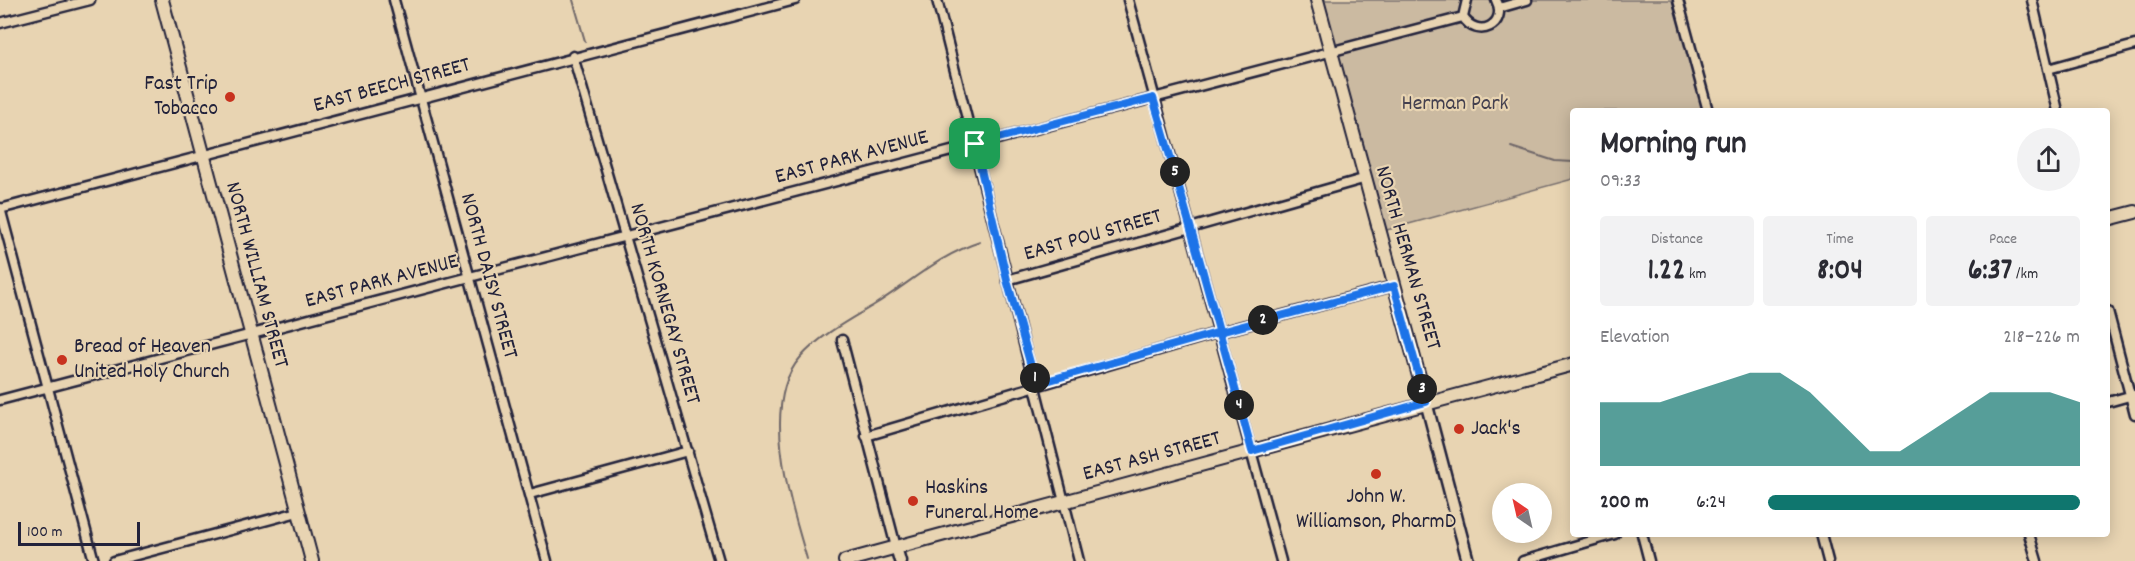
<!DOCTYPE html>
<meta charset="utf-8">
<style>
:root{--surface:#fff;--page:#f2f2f3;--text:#2b2b33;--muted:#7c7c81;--accent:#0f766e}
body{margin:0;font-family:Dekko,sans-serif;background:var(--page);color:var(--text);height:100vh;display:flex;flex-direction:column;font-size:22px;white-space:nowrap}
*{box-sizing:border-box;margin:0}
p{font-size:20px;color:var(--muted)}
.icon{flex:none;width:33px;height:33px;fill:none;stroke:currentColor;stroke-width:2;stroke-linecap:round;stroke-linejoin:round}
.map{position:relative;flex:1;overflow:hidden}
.drawer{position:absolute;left:1570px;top:108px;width:540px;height:429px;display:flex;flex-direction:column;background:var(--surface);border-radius:6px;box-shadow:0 3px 15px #0003}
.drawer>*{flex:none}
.needle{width:39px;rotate:326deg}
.tools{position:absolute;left:1492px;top:483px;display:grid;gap:12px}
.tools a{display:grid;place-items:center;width:60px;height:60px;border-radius:50%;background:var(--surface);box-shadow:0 3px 15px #0003;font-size:30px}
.scale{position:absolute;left:18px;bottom:15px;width:122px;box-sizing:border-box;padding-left:6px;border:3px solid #22223b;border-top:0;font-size:16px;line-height:21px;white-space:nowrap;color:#22223b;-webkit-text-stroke:4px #e8d4b2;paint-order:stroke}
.pin{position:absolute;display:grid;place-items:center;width:51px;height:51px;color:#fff;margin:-26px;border-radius:12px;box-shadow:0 3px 9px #0006}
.km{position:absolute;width:30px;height:30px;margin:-15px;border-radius:50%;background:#222;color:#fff;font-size:16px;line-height:30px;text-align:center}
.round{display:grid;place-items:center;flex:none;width:63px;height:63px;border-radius:32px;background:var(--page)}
.overview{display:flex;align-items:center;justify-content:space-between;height:102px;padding:0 30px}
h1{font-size:33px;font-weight:700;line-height:45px}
.stats{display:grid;grid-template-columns:repeat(3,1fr);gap:9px;height:102px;padding:6px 30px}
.stats div{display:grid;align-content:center;border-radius:6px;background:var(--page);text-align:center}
.stats b{font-size:30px;font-weight:700}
.stats small{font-size:16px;font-weight:400}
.stats p{font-size:16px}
.chart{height:168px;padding:12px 30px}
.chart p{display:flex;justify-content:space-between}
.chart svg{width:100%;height:108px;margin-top:6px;fill:var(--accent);opacity:.7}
ul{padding:0 30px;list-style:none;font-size:20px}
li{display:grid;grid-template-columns:96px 72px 1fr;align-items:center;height:45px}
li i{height:15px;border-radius:8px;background:var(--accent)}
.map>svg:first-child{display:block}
.green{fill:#cbbaa1;stroke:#766e6e;stroke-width:1.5}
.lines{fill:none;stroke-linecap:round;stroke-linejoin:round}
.stream{stroke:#6f6769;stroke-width:2}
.minor-casing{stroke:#22223b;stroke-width:13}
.tertiary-casing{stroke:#22223b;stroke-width:15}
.secondary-casing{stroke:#22223b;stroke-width:16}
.primary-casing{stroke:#22223b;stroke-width:16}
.minor{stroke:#e8d4b2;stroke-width:8}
.tertiary{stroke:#e8d4b2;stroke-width:10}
.secondary{stroke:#e8d4b2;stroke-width:12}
.primary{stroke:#e8d4b2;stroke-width:12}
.route-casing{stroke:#fff;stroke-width:12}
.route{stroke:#1a73e8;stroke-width:8}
.poi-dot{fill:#c8321e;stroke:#e8d4b2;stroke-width:2}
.labels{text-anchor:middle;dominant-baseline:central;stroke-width:4.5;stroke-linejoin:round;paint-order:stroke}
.poi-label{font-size:22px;fill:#22223b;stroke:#e8d4b2;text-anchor:start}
.street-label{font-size:22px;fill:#22223b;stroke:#e8d4b2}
.park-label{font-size:22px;fill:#44404f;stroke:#e8d4b2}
</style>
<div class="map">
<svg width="2135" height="561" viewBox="0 0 2135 561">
<rect width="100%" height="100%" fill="#e8d4b2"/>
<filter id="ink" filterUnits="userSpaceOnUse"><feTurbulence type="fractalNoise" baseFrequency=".0167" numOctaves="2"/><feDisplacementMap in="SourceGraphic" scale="12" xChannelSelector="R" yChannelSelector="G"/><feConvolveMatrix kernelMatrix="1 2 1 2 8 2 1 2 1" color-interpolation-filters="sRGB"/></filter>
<g filter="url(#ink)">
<path class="green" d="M 1317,0 L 1678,0 L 1708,111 L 1574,111 L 1573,179 L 1383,231 Z"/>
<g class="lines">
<path class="stream" d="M 573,0 L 585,41
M 1511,147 L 1555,161 L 1574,162
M 807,559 C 791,504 759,405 800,358 C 819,336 849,320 874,305 C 910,283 939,255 980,242"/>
<defs>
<path id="minor" d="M 394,0 L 547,561
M 937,0 L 1079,561
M 1128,0 L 1281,561
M 1467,0 L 1463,17 C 1477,40 1509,25 1496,0
M 1678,0 L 1708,111
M 2032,0 L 2058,111
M 1499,8 L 1527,0
M 0,23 L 90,0
M 573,56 L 719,561
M 2048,69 L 2135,45
M 0,208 L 94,561
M 0,209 L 795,0
M 1007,280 L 1363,179
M 2108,311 L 2135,414
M 842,340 L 896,547
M 0,400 L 1463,17
M 2108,402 L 2133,395
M 866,436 L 1220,332 L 1393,286
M 530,494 L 688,451
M 1642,534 L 1649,561
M 1821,534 L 1828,561
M 2029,534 L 2037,561
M 114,561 L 298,512
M 1523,561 L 1615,534"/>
<path id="tertiary" d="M 1426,402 L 1468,561
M 896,547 L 900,561"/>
<path id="secondary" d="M 1317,0 L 1426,402"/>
<path id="primary" d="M 162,0 L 312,561
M 2108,219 L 2135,212
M 845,561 L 1574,364"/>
</defs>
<use href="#minor" class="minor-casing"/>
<use href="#tertiary" class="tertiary-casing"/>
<use href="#secondary" class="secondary-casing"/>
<use href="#primary" class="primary-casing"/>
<use href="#minor" class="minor"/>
<use href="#tertiary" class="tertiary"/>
<use href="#secondary" class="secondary"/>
<use href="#primary" class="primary"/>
</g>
</g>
<g class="lines" filter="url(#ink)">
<defs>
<path id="route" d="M 975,144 L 1007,280 L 1036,384 L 1220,332 L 1394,286 L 1426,402 L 1252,451 C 1220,333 1188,215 1153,98 L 975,144"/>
</defs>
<use href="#route" class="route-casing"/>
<use href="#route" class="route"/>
</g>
<g class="poi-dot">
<circle cx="230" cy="97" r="6"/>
<circle cx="62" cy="360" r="6"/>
<circle cx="1459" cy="429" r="6"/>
<circle cx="1376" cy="474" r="6"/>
<circle cx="913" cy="501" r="6"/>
</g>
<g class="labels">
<g class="poi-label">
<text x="218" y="84" text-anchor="end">Fast Trip<tspan x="218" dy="25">Tobacco</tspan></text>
<text x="74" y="347">Bread of Heaven<tspan x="74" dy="25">United Holy Church</tspan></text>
<text x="1471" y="429">Jack's</text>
<text x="925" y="488">Haskins<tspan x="925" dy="25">Funeral Home</tspan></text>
<text x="1376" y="497" text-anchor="middle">John W.<tspan x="1376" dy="25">Williamson, PharmD</tspan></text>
</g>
<g class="street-label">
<text transform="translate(392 86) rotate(-15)">EAST BEECH STREET</text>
<text transform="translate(852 158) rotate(-15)">EAST PARK AVENUE</text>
<text transform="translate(1093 236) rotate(-16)">EAST POU STREET</text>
<text transform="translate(1407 258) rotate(74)">NORTH HERMAN STREET</text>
<text transform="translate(256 275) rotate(75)">NORTH WILLIAM STREET</text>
<text transform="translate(488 276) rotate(75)">NORTH DAISY STREET</text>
<text transform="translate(382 282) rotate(-15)">EAST PARK AVENUE</text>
<text transform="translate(664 304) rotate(74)">NORTH KORNEGAY STREET</text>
<text transform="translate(1152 457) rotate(-15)">EAST ASH STREET</text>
</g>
<g class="park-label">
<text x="1455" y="104">Herman Park</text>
</g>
</g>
</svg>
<div class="tools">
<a><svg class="needle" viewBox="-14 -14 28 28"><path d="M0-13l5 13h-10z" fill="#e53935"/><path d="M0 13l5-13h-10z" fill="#7c7c81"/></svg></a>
</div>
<div class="scale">100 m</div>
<div class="pin" style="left:975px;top:144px;background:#1e9e55"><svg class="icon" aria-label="arrive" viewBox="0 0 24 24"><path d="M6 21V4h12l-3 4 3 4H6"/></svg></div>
<b class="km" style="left:1035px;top:378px">1</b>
<b class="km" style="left:1263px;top:320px">2</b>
<b class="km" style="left:1422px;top:389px">3</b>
<b class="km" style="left:1239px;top:405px">4</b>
<b class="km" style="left:1175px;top:172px">5</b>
<section class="drawer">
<div class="overview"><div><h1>Morning run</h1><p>09:33</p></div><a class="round"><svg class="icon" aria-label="share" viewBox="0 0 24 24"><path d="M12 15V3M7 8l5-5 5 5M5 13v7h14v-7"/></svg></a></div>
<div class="stats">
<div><p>Distance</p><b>1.22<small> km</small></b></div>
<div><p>Time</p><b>8:04</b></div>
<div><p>Pace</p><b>6:37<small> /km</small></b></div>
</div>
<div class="chart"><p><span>Elevation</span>218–226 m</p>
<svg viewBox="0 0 160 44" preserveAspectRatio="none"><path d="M0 44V18L10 18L20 18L30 14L40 10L50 6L60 6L70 14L80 26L90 38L100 38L110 30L120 22L130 14L140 14L150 14L160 18V44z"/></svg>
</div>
<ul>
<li><b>200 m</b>6:24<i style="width:100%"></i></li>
</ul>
</section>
</div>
